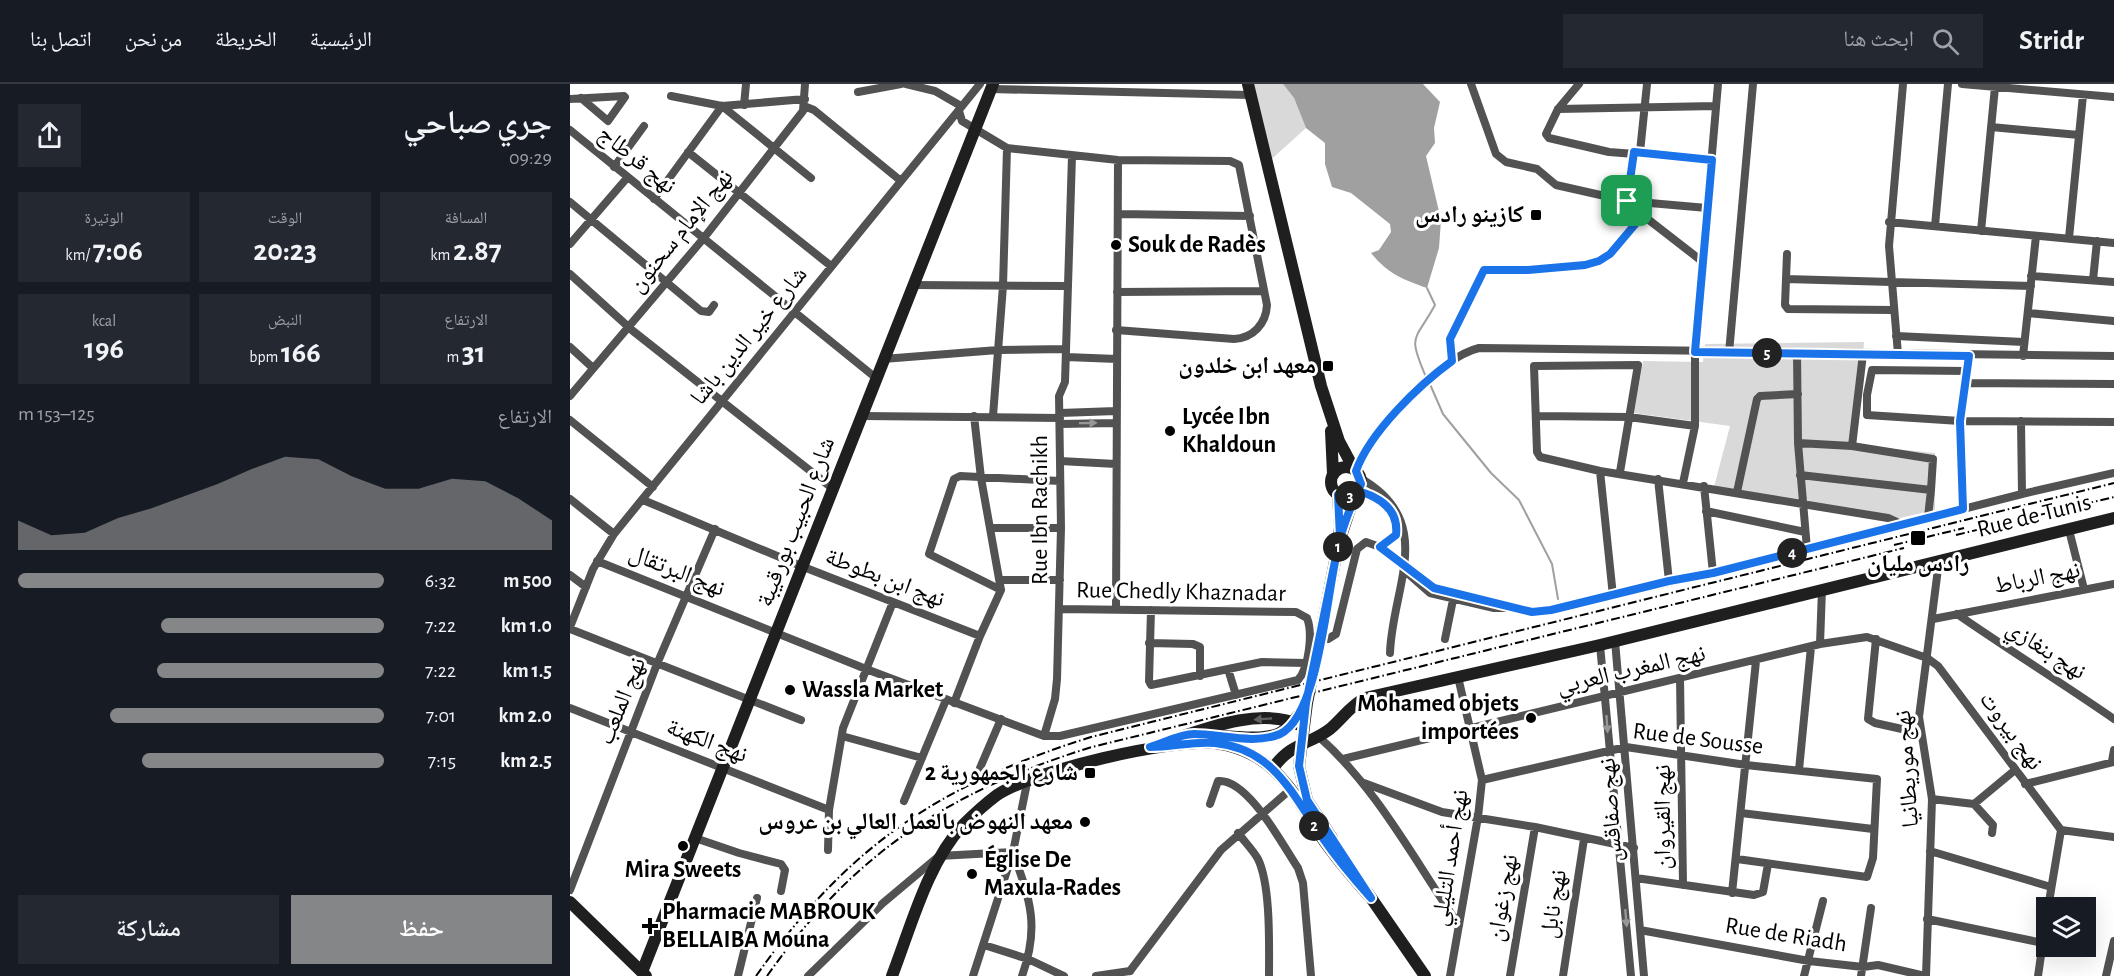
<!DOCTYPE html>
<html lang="ar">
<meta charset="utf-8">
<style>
:root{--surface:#171b24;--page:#242831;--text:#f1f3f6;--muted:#9ea1a6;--line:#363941;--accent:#858687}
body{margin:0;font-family:"Alegreya Sans","Noto Naskh Arabic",sans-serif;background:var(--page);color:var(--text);direction:rtl;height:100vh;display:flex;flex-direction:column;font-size:22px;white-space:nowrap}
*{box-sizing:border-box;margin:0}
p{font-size:20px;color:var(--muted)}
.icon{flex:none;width:33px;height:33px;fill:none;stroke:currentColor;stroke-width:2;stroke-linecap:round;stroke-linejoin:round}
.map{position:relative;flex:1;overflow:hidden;direction:ltr}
.side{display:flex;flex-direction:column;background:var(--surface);width:570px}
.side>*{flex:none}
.tools{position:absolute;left:1466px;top:813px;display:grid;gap:12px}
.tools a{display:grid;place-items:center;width:60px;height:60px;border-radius:0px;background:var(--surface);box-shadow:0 6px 24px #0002;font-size:30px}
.pin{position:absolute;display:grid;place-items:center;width:51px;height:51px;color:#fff;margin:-26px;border-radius:12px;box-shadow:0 3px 9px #0006}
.km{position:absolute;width:30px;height:30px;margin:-15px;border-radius:50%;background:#222;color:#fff;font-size:16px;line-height:30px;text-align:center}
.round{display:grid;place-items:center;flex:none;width:63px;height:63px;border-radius:0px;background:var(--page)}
.headline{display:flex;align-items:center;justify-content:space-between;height:102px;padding:0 18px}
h1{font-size:33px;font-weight:600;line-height:45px}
.stats{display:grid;grid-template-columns:repeat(3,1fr);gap:9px;height:102px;padding:6px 18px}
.stats div{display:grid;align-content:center;border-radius:0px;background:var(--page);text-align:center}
.stats b{font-size:30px;font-weight:600}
.stats small{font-size:16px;font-weight:400}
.stats p{font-size:16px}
.chart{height:168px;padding:12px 18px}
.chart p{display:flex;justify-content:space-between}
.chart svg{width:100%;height:108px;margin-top:6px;fill:var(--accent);opacity:.7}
.action{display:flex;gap:12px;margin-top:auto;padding:12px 18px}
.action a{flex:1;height:69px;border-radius:0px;background:var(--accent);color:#fff;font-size:24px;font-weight:600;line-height:69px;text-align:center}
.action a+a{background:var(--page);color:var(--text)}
ul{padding:0 18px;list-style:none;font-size:20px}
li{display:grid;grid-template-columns:96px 72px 1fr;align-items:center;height:45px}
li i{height:15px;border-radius:8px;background:var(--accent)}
header{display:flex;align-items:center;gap:36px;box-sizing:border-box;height:84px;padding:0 30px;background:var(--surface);border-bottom:2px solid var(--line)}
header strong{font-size:28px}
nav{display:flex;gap:33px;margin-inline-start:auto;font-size:21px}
.search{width:420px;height:54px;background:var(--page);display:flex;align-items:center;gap:15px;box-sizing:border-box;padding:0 21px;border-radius:0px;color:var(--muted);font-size:22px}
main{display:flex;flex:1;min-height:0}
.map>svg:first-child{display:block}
.green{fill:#d9d9d9}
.water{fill:#a0a0a0}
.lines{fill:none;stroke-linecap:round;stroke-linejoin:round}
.stream{stroke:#a0a0a0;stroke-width:2}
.street{stroke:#525252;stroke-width:8}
.secondary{stroke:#1f1f1f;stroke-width:12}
.rail{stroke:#000;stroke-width:2;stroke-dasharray:9 3 1.5 3;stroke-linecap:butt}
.secondary-bridge{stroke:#1f1f1f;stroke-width:12}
.oneway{fill:#979797}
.oneway2{fill:#626262}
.route-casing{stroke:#fff;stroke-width:12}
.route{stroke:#1a73e8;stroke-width:8}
.poi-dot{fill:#000;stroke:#fff;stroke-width:2}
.labels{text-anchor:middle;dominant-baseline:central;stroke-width:6;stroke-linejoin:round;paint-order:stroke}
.street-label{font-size:24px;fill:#000;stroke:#fff}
.poi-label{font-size:24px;font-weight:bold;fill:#000;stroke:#fff;text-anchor:end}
</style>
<header>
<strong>Stridr</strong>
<div class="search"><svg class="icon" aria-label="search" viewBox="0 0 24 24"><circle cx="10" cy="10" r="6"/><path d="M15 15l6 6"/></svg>ابحث هنا</div>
<nav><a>الرئيسية</a><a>الخريطة</a><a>من نحن</a><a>اتصل بنا</a></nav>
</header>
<main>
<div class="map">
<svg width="1544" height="892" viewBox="0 0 1544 892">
<rect width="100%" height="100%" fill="#fff"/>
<path class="green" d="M 679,0 L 713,0 L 724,14 L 736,44 L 696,80 Z
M 1294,258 L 1286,361 L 1365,369 L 1365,426 L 1321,436 L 1144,403 L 1160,342 L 1064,329 L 1073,277 L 1133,278 L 1135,260 Z"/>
<path class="water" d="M 713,0 L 853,0 L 870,18 L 864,44 L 865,59 L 856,72 L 871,136 L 869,164 L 857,204 C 832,195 818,190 801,169 L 809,166 L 821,148 L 820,140 L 781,109 L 762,103 L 755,80 L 755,59 L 736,44 L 724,14 Z"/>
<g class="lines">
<path class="stream" d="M 856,293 C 837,249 845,258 865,221 L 857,204
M 859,298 L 873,330 L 921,389 L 949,416 L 982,480 L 988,515"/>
<path class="street" d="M 336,0 L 365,7 L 391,22
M 901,0 L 926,70 L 936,78 L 967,85 L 986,101 L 1057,117 L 1137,124
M 1009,0 L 988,25 L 976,50 L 979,54 L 1039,68 L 1142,76
M 1392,0 L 1544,13
M 421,5 L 680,11
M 288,8 L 331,0
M 101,12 L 152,22 L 235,15
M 0,15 L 54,12 L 55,13 L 38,37 L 11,14
M 174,21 L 176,0
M 152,22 L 241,94
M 234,22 L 244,26 L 331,97
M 988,25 L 1146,22
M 389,27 L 392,37 L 437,64 L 548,76 L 660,77 L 669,81 L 697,221 C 696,240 683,254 664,255 L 546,246
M 1421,43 L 1509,51
M 0,46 L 306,294
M 118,68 L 261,182
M 1064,68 L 1057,119 L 1133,178
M 1070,68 L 1077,0
M 44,83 L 74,42
M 84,115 L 152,22
M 0,118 L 131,227 L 139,228 L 144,221
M 549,130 L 680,132
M 1319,138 L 1544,159
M 1365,142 L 1378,0
M 1411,147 L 1425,3
M 1499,154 L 1513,11
M 0,160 L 57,94
M 0,190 L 63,247 L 262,404
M 1461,192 L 1544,198
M 1216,195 L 1217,170
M 1523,196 L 1527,157
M 342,201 L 496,202
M 547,208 L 694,207
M 1323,226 L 1218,225 L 1215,221 L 1216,195 L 1461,202
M 1458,229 L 1544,237
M 1326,252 L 1454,258
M 0,263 L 23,284
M 1159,269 L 1183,0
M 1227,269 L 1228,359 L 1237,465
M 1328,270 L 1319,162 L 1333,0
M 1453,272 L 1466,152
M 496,273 L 547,275
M 313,275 L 428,266 L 495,265
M 882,277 L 880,255 L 914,186 L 958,186 L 1015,181 L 1029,177 L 1040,170 L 1073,131
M 1397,287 L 1302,286 L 1297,311 L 1297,331 L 1390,337 L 1544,338
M 1395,299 L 1544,300
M 0,312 L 133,155 L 233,27 L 235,0
M 490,329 L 546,327
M 291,332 L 490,334
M 423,332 L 433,202 L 437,64
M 968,332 L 1059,333 L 1125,342
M 0,336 L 83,403
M 1451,337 L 1452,410
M 490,340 L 546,339
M 1228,359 L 1282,362 L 1363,375 L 1361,406 L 1230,391
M 1282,362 L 1293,270
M 490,377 L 546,380
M 786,387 C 799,349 869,273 909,264 L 1544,272
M 1030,387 L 1043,512
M 1050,388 L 1068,281 L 964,282 L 967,368 L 970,373 L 1030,387 L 1318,434 L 1331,440
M 790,394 C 868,438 822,503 820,569
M 1088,395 L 1099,497
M 1113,399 L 1125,342 L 1125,268 L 1148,0
M 1134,402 L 1143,489
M 788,407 L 802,410 L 816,421
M 1167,408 L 1187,315 L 1190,312 L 1228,310
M 0,415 L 44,450
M 73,416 L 231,482 L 410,552
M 1393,425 L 1390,337 L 1399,272
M 1136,427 L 1235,448
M 1358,433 L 1361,406
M 420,444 L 491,444
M 1499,446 L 1514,505
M 810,463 L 827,451 L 825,437
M 27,477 L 296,585 L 474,652 L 490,652 L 728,596 C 739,584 743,549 737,534 L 726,528 L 490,525
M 834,486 L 860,509 L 924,524 L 942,524
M 0,491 L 16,503
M 430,496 L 490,496
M 431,506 L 359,470 L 384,395 L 390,392 L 490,397
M 546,525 L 548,76
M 581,526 L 579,597 L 581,601 L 692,578 L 735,579
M 1387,530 C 1439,566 1492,599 1544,635
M 1363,535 L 1544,500
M 0,543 L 23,485 L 44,450 L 410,0
M 0,545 L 231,636
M 745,553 L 758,555 L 766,550 L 787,465 L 796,458 L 810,463 L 859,502 L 967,528 L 1143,489 L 1452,410 L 1544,389
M 875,555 L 884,511
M 1306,555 L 1298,635 L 1305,639 L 1350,649
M 1045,557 L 1074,892
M 579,559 L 623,560 L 630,563 L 630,592
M 1250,560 L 1252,505
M 1030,561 L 1061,892
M 658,585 L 666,611
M 1110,594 L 1113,801
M 384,619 L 410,552 L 431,506 L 411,394 L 404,332
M 0,624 L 259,726
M 272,652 L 352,674
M 474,652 L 485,615 L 487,595 L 491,444 L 489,312 L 495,298 L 502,72
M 748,652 C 807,704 844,776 889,841
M 773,675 L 1250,560 L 1297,553 L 1357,574 L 1368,582 L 1491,746
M 1542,677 L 1544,666
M 410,684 L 431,635
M 1229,686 L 1241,563
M 912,696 L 1056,663 L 1176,681 L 1307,695 L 1303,774 L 1297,793 L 1167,775
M 794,699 L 872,728 L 965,743 L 1064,764
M 1455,700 L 1544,678
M 1362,715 L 1404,720 L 1445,686
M 334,717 L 376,616
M 640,720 L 648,697 C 678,694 713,762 728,784 L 733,799 L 741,892
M 1404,720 L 1423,741 L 1422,749
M 1171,729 L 1303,745
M 1491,746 L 1544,753
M 668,749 C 674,757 683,766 688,775 C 701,802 699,862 699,892
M 125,754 L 169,769 L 211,780 L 215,786 L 211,807
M 258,766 L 259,726 L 273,644 L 323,518
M 1360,767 L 1481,803
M 443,768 C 460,816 470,842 452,892
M 1066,794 L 1184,811 L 1193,808 L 1198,780
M 0,806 L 87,580 L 145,445
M 1162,809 L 1186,577
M 1478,824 L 1491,746
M 1357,835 L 1473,859
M 1070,846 L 1239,877 L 1293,883 L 1308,881 L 1355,892
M 414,861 L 458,875 L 494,892
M 560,887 L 651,766 L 721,705
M 168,892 L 187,814
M 238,892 L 313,819 L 369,772 L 443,768
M 403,892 L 443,768 L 457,699
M 526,892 L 560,887
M 880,892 L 908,733 L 912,696 L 888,593
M 940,892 L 965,743
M 993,892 L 1014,755
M 1234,892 L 1253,817
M 1291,892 L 1301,824
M 1356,892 L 1362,715 L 1349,633 L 1369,477
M 1468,892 L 1476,837
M 1536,892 L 1544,857"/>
<path class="secondary" d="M 678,0 L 751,302 L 769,357 L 784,385
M 761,347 L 763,390
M761 398a15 15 0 1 1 30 0a15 15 0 1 1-30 0Z
M 772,449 L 785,410
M 768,462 L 770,443 L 768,411
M 636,651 L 668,653
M 599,657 C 637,644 691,623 730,641
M 703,684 C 722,658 739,661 760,645 C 773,634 780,622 795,614 L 1030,561 L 1544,434
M 797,808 L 855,892
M 0,818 L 76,892
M 72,888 L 423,0
M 322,892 C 341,843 357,780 393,741 C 403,731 415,720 427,711 C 465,686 600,655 645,659 C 660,661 675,666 688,674 C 717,692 732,723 750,751 C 765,773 783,794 801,814"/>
<path class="rail" d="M 1386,451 L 1544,413
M 1324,461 L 1394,444
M 186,892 C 279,761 369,701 521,653 L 1544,399
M 197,892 C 284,769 379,707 522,663 L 1334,464"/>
<path class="secondary-bridge" d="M 668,653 C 706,655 715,653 736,620
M 762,754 L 737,716 L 729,682 L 737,619 L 768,462"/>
</g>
<defs><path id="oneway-solid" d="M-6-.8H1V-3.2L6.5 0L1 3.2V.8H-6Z" transform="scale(1.5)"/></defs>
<g class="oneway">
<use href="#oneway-solid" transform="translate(518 339) rotate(-1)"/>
<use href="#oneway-solid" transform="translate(1037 640) rotate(86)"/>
<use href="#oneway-solid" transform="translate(1056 834) rotate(85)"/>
</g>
<use class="oneway2" href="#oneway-solid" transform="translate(693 635) rotate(176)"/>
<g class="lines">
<defs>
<path id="route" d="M 1057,117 L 1073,131 L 1040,170 L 1029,177 L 1015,181 L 958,186 L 914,186 L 880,255 L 882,277 C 849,301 800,348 786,387 L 791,400 C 783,417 775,436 770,455 C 757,498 751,631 710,650 C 685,661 650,650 624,650 C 610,650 594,659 580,663 C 602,663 624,657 645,659 C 704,665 722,710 752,753 C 767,775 783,794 801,814 L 737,716 L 729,682 L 736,619 L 770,453 L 768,411 C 776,413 782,413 788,407 C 809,413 829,425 826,451 L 810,463 L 864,504 L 962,528 L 981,526 L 1099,497 L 1143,489 L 1393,425 L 1390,337 L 1399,272 L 1125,268 L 1142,76 L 1064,68 L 1057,117"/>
</defs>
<use href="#route" class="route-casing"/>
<use href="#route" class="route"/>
</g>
<g class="poi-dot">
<rect x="960" y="125" width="12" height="12" rx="3"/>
<circle cx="546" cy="161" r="6"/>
<rect x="752" y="276" width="12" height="12" rx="3"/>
<circle cx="600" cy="347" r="6"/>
<rect x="1340" y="446" width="16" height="16" rx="3"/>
<circle cx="220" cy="606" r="6"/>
<circle cx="961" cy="634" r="6"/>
<rect x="514" y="683" width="12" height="12" rx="3"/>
<circle cx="515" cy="738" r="6"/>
<circle cx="113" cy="762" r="6"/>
<circle cx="402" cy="790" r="6"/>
<path d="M77 833h6v6h6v6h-6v6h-6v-6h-6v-6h6z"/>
</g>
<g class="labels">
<g class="street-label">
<text transform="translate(67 76) rotate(39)">نهج قرطاج</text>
<text transform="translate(111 147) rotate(-51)">نهج الإمام سحنون</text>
<text transform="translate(179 252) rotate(-51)">شارع خير الدين باشا</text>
<text transform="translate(470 426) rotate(-90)">Rue Ibn Rachikh</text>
<text transform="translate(1464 432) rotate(-14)">Rue de Tunis</text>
<text transform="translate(226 438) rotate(-69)">شارع الحبيب بورقيبة</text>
<text transform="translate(107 487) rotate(22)">نهج البرتقال</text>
<text transform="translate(315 494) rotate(21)">نهج ابن بطوطة</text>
<text transform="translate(1467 494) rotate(-11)">نهج الرباط</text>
<text transform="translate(611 508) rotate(1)">Rue Chedly Khaznadar</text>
<text transform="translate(1476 566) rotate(33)">نهج بنغازي</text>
<text transform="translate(1061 586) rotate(-13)">نهج المغرب العربي</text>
<text transform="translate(52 617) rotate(-68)">نهج الملعب</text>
<text transform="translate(1441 647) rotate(54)">نهج بيروت</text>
<text transform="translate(1128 655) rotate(7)">Rue de Sousse</text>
<text transform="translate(137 657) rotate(21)">نهج الكهنة</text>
<text transform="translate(1337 685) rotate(-94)">نهج موريطانيا</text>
<text transform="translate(1041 726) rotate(-94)">نهج صفاقس</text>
<text transform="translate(1093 733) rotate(-90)">نهج القيروان</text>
<text transform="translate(880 774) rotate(-81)">نهج أحمد التليلي</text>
<text transform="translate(933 814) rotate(-80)">نهج زغوان</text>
<text transform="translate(984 820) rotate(-81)">نهج نابل</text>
<text transform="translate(1216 851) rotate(9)">Rue de Riadh</text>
</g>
<g class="poi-label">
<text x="954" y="131">كازينو رادس</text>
<text x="558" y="161" text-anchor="start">Souk de Radès</text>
<text x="746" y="282">معهد ابن خلدون</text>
<text x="612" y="333" text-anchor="start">Lycée Ibn<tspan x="612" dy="28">Khaldoun</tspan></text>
<text x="1348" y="480" text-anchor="middle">رادس مليان</text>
<text x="232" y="606" text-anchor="start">Wassla Market</text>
<text x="949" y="620">Mohamed objets<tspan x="949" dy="28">importées</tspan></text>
<text x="508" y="689">شارع الجمهورية 2</text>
<text x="503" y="738">معهد النهوض بالعمل العالي بن عروس</text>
<text x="414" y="776" text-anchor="start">Église De<tspan x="414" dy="28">Maxula-Rades</tspan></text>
<text x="113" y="786" text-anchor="middle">Mira Sweets</text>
<text x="92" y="828" text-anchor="start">Pharmacie MABROUK<tspan x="92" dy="28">BELLAIBA Mouna</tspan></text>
</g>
</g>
</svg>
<div class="tools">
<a><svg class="icon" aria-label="layers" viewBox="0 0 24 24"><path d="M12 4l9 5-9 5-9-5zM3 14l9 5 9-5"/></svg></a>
</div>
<div class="pin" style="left:1057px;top:117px;background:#1e9e55"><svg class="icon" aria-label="arrive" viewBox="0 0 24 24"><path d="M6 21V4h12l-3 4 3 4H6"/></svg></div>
<b class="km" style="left:768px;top:463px">1</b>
<b class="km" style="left:744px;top:742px">2</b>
<b class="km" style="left:780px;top:412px">3</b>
<b class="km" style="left:1222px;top:469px">4</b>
<b class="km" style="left:1197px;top:269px">5</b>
</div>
<section class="side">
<div class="headline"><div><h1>جري صباحي</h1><p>09:29</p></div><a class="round"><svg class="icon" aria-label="share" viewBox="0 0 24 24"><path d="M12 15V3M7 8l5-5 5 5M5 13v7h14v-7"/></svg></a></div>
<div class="stats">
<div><p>المسافة</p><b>2.87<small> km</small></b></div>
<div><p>الوقت</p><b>20:23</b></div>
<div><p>الوتيرة</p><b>7:06<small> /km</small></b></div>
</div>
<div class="stats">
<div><p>الارتفاع</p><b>31<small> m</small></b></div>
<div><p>النبض</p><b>166<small> bpm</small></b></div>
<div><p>kcal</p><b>196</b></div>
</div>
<div class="chart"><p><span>الارتفاع</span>125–153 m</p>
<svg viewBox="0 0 160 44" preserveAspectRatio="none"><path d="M0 44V32L10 38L20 37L30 31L40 27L50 22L60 17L70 11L80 6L90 7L100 14L110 19L120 19L130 15L140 16L150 23L160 32V44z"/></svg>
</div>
<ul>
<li><b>500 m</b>6:32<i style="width:100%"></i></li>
<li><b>1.0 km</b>7:22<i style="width:61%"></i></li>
<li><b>1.5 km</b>7:22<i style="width:62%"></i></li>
<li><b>2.0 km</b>7:01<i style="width:75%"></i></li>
<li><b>2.5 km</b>7:15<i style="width:66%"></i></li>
</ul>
<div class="action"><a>حفظ</a><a>مشاركة</a></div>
</section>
</main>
